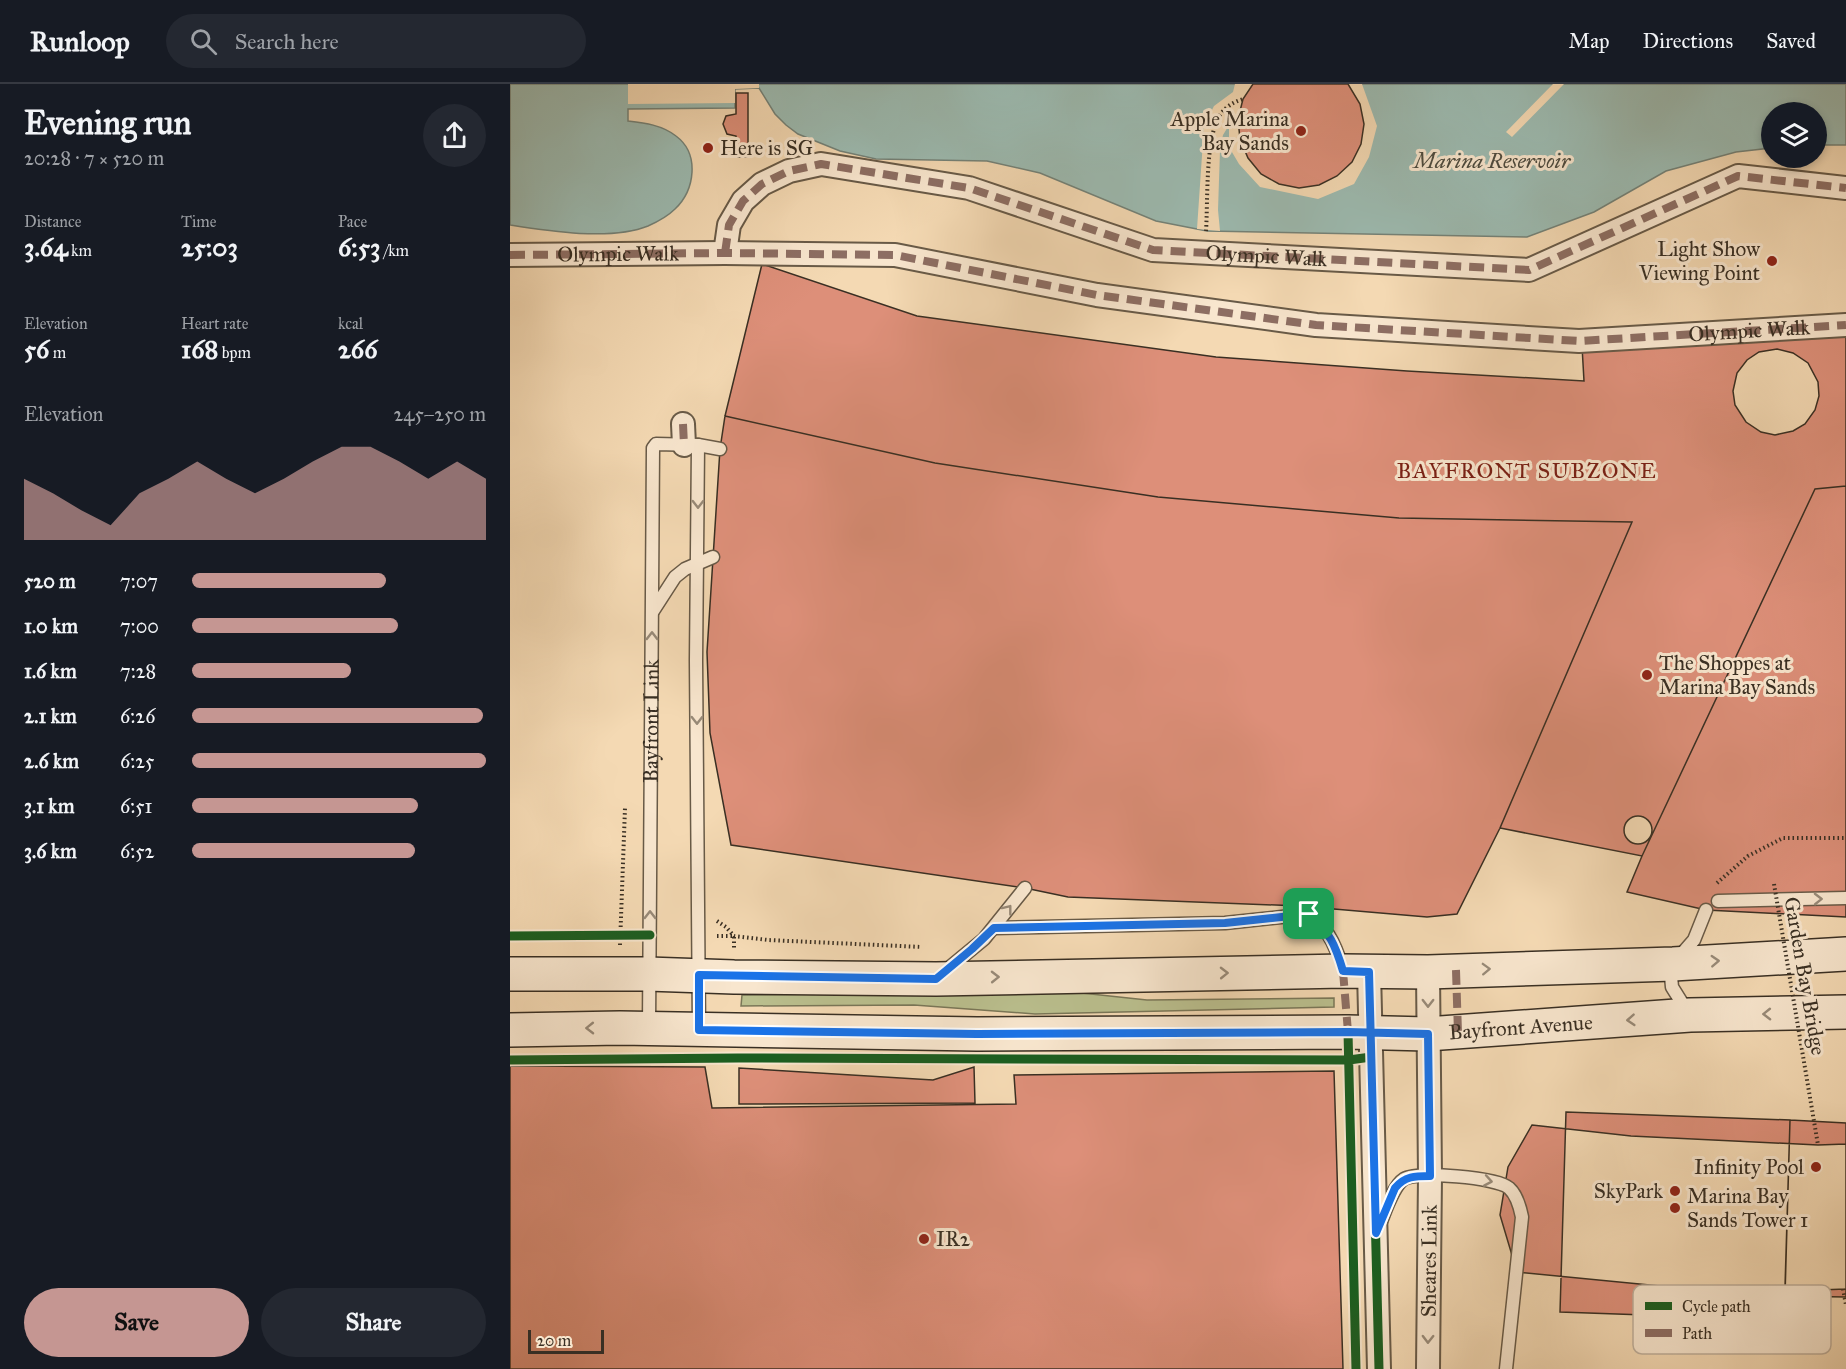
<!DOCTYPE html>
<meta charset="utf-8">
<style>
:root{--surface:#171b24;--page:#242831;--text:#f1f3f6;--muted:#9ea1a6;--line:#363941;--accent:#c59692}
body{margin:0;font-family:"IM FELL Great Primer",serif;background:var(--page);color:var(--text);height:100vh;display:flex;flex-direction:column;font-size:22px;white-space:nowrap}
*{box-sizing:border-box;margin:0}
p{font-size:20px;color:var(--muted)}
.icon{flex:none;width:33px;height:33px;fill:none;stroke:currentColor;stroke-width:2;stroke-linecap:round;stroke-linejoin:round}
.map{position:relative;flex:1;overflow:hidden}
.drawer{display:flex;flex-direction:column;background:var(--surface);width:510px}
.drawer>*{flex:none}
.tools{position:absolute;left:1251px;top:18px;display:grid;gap:12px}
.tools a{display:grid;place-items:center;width:66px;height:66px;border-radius:50%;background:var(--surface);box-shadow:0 3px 9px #0003;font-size:30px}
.scale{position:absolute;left:18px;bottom:15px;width:76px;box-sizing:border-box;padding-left:6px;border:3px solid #392f23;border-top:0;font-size:16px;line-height:21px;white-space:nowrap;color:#392f23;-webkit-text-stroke:4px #f8e6ce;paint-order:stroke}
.pin{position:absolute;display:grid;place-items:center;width:51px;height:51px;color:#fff;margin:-26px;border-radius:12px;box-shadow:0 3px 9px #0006}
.round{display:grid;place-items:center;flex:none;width:63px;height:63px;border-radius:32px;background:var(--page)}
.summary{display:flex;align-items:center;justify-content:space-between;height:102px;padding:0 24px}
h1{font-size:33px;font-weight:700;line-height:45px}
.stats{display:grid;grid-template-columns:repeat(3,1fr);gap:9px;height:102px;padding:6px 24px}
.stats div{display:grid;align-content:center}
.stats b{font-size:26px;font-weight:700}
.stats small{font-size:16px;font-weight:400}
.stats p{font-size:16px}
.chart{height:168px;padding:12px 24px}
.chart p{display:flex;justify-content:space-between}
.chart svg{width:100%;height:108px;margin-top:6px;fill:var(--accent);opacity:.7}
.button{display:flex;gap:12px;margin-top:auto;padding:12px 24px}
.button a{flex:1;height:69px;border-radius:36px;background:var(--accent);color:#111;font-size:24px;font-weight:700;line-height:69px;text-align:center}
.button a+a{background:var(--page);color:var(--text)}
ul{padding:0 24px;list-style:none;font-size:20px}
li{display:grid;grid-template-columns:96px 72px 1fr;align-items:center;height:45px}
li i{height:15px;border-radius:8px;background:var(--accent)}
header{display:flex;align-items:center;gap:36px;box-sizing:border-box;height:84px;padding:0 30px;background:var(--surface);border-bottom:2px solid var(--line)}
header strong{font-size:28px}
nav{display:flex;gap:33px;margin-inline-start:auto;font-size:21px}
.search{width:420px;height:54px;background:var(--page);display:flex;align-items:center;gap:15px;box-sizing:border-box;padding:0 21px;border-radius:33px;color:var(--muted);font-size:22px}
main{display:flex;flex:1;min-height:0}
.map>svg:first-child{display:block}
.green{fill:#babf8e;stroke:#7a7758;stroke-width:1.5}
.water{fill:#9cbab0;stroke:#748278;stroke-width:1.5}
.pier{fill:#f4d9b3}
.building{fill:#dd8f79;stroke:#392f23;stroke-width:1.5;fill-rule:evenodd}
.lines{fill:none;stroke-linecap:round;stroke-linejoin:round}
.lane-casing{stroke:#685a47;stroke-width:15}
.street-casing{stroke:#685a47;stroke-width:26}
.secondary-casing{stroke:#392f23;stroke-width:36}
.path{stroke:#392f23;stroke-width:4;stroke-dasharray:1.5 3;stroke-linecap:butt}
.lane{stroke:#f8e6ce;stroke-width:12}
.street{stroke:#f8e6ce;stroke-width:22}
.secondary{stroke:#f8e6ce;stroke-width:33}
.path-bridge{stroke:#392f23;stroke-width:4;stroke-dasharray:1.5 3;stroke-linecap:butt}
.quiet{stroke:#8d6e63;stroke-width:8;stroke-dasharray:15 8;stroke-linecap:butt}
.cycleway-casing{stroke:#f8e6ce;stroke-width:13}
.cycleway{stroke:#1b5e20;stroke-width:9}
.oneway{stroke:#988a78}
.route-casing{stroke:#fff;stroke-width:12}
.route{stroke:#1a73e8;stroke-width:8}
.poi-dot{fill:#8f2418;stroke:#f8e6ce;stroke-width:2}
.labels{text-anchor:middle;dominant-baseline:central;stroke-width:6;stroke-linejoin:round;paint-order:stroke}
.poi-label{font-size:21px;fill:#392f23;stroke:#f8e6ce;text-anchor:end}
.street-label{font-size:21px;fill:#392f23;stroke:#f8e6ce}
.water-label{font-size:22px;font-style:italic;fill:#4d4b3f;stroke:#f8e6ce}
.neighbourhood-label{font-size:22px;letter-spacing:1.5px;fill:#7a1f14;stroke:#f8e6ce}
.key{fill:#f8e6ce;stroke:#bfaf9b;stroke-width:1.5}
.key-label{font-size:16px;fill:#392f23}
</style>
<header>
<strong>Runloop</strong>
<div class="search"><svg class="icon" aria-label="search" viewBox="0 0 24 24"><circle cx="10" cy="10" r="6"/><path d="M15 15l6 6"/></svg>Search here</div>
<nav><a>Map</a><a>Directions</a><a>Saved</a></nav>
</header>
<main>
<section class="drawer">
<div class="summary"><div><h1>Evening run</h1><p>20:28 · 7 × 520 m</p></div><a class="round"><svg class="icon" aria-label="share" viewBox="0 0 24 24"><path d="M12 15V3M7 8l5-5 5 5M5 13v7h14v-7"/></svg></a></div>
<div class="stats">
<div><p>Distance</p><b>3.64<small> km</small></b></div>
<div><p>Time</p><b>25:03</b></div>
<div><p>Pace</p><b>6:53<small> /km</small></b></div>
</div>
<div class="stats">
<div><p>Elevation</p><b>56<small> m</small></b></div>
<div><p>Heart rate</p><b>168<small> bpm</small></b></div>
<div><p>kcal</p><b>266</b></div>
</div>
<div class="chart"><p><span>Elevation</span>245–250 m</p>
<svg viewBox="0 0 160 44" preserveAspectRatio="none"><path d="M0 44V19L10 25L20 32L30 38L40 25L50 19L60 12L70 19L80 25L90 19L100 12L110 6L120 6L130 12L140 19L150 12L160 19V44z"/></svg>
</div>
<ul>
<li><b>520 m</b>7:07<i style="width:66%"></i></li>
<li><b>1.0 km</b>7:00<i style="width:70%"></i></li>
<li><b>1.6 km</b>7:28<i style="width:54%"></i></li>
<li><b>2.1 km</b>6:26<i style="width:99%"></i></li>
<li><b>2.6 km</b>6:25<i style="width:100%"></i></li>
<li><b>3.1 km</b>6:51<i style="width:77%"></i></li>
<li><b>3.6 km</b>6:52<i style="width:76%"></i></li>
</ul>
<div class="button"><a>Save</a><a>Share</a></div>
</section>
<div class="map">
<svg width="1336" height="1285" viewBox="0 0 1336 1285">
<rect width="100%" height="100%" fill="#f4d9b3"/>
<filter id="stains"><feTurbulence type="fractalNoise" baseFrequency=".00333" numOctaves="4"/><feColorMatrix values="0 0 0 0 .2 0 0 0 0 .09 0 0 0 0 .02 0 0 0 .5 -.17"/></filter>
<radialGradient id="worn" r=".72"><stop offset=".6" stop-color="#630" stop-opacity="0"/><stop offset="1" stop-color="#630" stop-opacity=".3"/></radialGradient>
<path class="green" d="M 553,907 L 637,916 L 824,914 L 824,923 L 525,930 L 404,921 L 231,922 L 232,911 Z"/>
<path class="water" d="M 0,0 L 1336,0 L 1336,61 L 1307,61 L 1306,28 L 1262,28 L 1261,64 L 1226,68 L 1156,87 L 1084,128 L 1017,153 L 697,147 L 646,137 L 530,89 L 477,77 L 366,75 L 330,67 L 288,50 L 276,41 L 265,30 L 249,4 L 225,5 L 225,24 L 118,25 L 118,37 C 135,39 152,41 166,52 C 190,70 185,106 165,125 C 158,132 147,138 138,142 C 101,157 38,147 0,141 Z"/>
<path class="pier" d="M 118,0 L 249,0 L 249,4 L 225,5 L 225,19 L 118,20 Z
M 725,0 L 852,0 L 867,42 L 859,73 L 844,100 L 808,115 L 750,103 L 729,80 L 719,63 L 719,41 L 713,51 L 710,66 L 708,126 L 710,147 L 687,145 L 694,42 L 704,22 L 723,8 Z
M 1043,0 L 1054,0 L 1002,53 L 996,48 Z"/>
<path class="building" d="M 743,0 L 838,0 L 850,20 L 854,40 L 851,60 L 842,78 L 827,92 L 809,101 L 789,104 L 769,100 L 751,90 L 738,74 L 730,55 L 728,35 L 733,15 Z
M 226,9 L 238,9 L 238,73 L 227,73 L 226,52 L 217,50 L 213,40 L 216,32 L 226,30 Z
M 252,180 L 407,232 L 706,273 L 897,287 L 1074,297 L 1072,262 L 1336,244 L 1336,402 L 1305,405 L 1132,772 L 990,744 L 1122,438 L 889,434 L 648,413 L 425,379 L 215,332 ZM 1267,265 L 1283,269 L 1298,279 L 1308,298 L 1309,312 L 1305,326 L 1295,340 L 1283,347 L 1265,351 L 1251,348 L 1236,338 L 1225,321 L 1223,307 L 1227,289 L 1237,276 L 1249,268 Z
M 215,332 L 425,379 L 648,413 L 889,434 L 1122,438 L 990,744 L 947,830 L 917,833 L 789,822 L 558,813 L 515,804 L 221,761 L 200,649 L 197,568 L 210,365 Z
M 1336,402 L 1336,833 L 1196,826 L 1117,808 L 1132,772 L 1305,405 Z
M1114 746a14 14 0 1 1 28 0a14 14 0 1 1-28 0Z
M 0,982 L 195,983 L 202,1024 L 506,1020 L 504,991 L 824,987 L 833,1285 L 0,1285 Z
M 464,983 L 465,1019 L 229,1020 L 229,984 L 423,996 Z
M 1056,1028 L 1280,1036 L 1274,1236 L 1050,1228 Z
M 1280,1036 L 1336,1039 L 1336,1213 L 1275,1212 Z
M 1022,1041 L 1121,1052 L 1308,1061 L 1336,1060 L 1336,1205 L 1222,1209 L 1007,1188 L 990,1131 L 998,1083 Z"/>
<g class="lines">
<defs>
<g id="lane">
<path d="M 188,361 L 186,577 L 189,945"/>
<path d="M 143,527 L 165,493 L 175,485 L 203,473"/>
<path d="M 1208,817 L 1336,814"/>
<path d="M 792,825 C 817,843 824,856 833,886"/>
<path d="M 484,844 L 715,839 L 799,830"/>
<path d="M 434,888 L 474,855 L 515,804"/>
<path d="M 1177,927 L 1162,903 L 1161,892 L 1163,880 L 1184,856 L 1196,826"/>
<path id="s1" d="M 139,943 L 143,364 L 146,360 L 188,361 L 210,365"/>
<path d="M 870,1140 C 875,1128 883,1102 894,1095 C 907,1087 987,1093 999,1104 C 1007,1111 1010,1123 1012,1133 L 996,1285"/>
</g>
<g id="street">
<path id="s2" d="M 215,169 L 219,141 L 233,117 L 252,100 L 279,87 L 311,80 L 459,104 L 643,166 L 1019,186 L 1228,92 L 1336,104"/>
<path id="s3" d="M 0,171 L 215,169 L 385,171 L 587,211 L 806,241 L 1069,257 L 1336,241"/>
<path d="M 173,340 L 174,361"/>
<path d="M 859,888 L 869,1285"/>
<path id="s4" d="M 918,1285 L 920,1092 L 918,888"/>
</g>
<g id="secondary">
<path d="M 0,890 L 138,890 L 224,893 L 426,895 L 833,887 L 918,888 L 1163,880 L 1336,870"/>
<path id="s5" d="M 0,946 L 110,944 L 467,950 L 838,948 L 917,950 L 1180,931 L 1336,928"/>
</g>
</defs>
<use href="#lane" class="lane-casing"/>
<use href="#street" class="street-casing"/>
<use href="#secondary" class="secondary-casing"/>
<path class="path" d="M 696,147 C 698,118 695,53 710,31 C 716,22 724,18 733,15
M 1207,799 L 1238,772 L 1273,754 L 1336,754
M 207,837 L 216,843 L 224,852 L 258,856 L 412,863
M 207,852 L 224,852 L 224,866
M 110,861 L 115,724
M 1333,1205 L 1336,1221"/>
<use href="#lane" class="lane"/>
<use href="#street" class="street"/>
<use href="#secondary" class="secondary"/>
<path class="path-bridge" d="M 1264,800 L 1308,1061"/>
<path class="quiet" d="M 215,169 L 219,141 L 233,117 L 252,100 L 279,87 L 311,80 L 459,104 L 643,166 L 1019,186 L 1228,92 L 1336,104
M 0,171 L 215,169 L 385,171 L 587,211 L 806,241 L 1069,257 L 1336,241
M 173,340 L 174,361
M 946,886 L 948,949
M 833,887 L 838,948"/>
<defs>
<path id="cycleway" d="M 0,852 L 140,851
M 859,888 L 869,1285
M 838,948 L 846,1285
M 0,976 L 228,974 L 839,976 L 861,973"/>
</defs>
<use href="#cycleway" class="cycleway-casing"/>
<use href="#cycleway" class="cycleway"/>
</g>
<defs><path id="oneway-chevron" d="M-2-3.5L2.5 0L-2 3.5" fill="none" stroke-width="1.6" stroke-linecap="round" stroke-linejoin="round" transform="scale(1.5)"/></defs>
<g class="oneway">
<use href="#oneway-chevron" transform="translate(188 420) rotate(90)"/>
<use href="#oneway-chevron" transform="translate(142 552) rotate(-90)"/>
<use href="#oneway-chevron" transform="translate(187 636) rotate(90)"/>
<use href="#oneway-chevron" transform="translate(1308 815) rotate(-1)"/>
<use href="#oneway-chevron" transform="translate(498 825) rotate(-52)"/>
<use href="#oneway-chevron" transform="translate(140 831) rotate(-90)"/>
<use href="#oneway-chevron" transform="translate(1205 877) rotate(-3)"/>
<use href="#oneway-chevron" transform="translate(976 885) rotate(-2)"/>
<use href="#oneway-chevron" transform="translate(714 889) rotate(-1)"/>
<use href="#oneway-chevron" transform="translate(485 893) rotate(-1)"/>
<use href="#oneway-chevron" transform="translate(918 919) rotate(90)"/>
<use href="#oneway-chevron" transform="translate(1257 930) rotate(179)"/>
<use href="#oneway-chevron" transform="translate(1121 936) rotate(176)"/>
<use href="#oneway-chevron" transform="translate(80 944) rotate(179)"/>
<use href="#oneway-chevron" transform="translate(978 1097) rotate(10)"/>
<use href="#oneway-chevron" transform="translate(918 1255) rotate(91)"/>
</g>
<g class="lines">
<defs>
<path id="route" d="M 799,830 L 715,839 L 484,844 L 462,865 L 426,895 L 189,891 L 189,946 L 467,950 L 838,948 L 918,950 L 920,1092 C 905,1092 895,1092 885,1104 L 866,1149 L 859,888 L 833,887 C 825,860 820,849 799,830"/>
</defs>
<use href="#route" class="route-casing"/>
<use href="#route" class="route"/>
</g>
<g class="poi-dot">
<circle cx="791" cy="47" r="6"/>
<circle cx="198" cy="64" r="6"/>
<circle cx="1262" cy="177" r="6"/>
<circle cx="1137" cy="591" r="6"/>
<circle cx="1306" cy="1083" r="6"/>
<circle cx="1165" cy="1107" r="6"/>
<circle cx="1165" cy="1124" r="6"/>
<circle cx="414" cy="1155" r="6"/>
</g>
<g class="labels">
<g class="poi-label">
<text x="779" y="35">Apple Marina<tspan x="779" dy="24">Bay Sands</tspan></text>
<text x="210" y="64" text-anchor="start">Here is SG</text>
<text x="1250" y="165">Light Show<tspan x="1250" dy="24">Viewing Point</tspan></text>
<text x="1149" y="579" text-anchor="start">The Shoppes at<tspan x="1149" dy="24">Marina Bay Sands</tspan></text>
<text x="1294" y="1083">Infinity Pool</text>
<text x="1153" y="1107">SkyPark</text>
<text x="1177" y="1112" text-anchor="start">Marina Bay<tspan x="1177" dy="24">Sands Tower 1</tspan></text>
<text x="426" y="1155" text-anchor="start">IR2</text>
</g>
<g class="street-label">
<text stroke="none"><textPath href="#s3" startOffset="108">Olympic Walk</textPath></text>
<text stroke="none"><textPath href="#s2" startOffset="602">Olympic Walk</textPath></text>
<text stroke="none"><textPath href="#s3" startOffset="1246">Olympic Walk</textPath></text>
<text stroke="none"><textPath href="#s1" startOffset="306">Bayfront Link</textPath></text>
<text transform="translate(1295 892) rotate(80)">Garden Bay Bridge</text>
<text stroke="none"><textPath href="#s5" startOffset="1011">Bayfront Avenue</textPath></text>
<text stroke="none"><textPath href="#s4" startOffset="108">Sheares Link</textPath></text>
</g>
<g class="water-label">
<text x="982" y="76">Marina Reservoir</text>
</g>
<g class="neighbourhood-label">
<text x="1017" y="386">BAYFRONT SUBZONE</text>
</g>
</g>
<rect x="1123" y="1201" width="198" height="69" rx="9" class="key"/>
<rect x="1135" y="1218" width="27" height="8" fill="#1b5e20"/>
<rect x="1135" y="1245" width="27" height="8" fill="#8d6e63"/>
<g class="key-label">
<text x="1172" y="1228">Cycle path</text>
<text x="1172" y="1255">Path</text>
</g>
<rect width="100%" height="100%" filter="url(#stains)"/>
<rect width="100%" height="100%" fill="url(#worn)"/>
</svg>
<div class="tools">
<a><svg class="icon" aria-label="layers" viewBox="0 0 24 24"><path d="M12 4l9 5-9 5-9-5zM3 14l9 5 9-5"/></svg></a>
</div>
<div class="scale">20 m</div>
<div class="pin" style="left:799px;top:830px;background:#1e9e55"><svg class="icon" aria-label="arrive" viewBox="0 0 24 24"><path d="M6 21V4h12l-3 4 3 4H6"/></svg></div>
</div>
</main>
